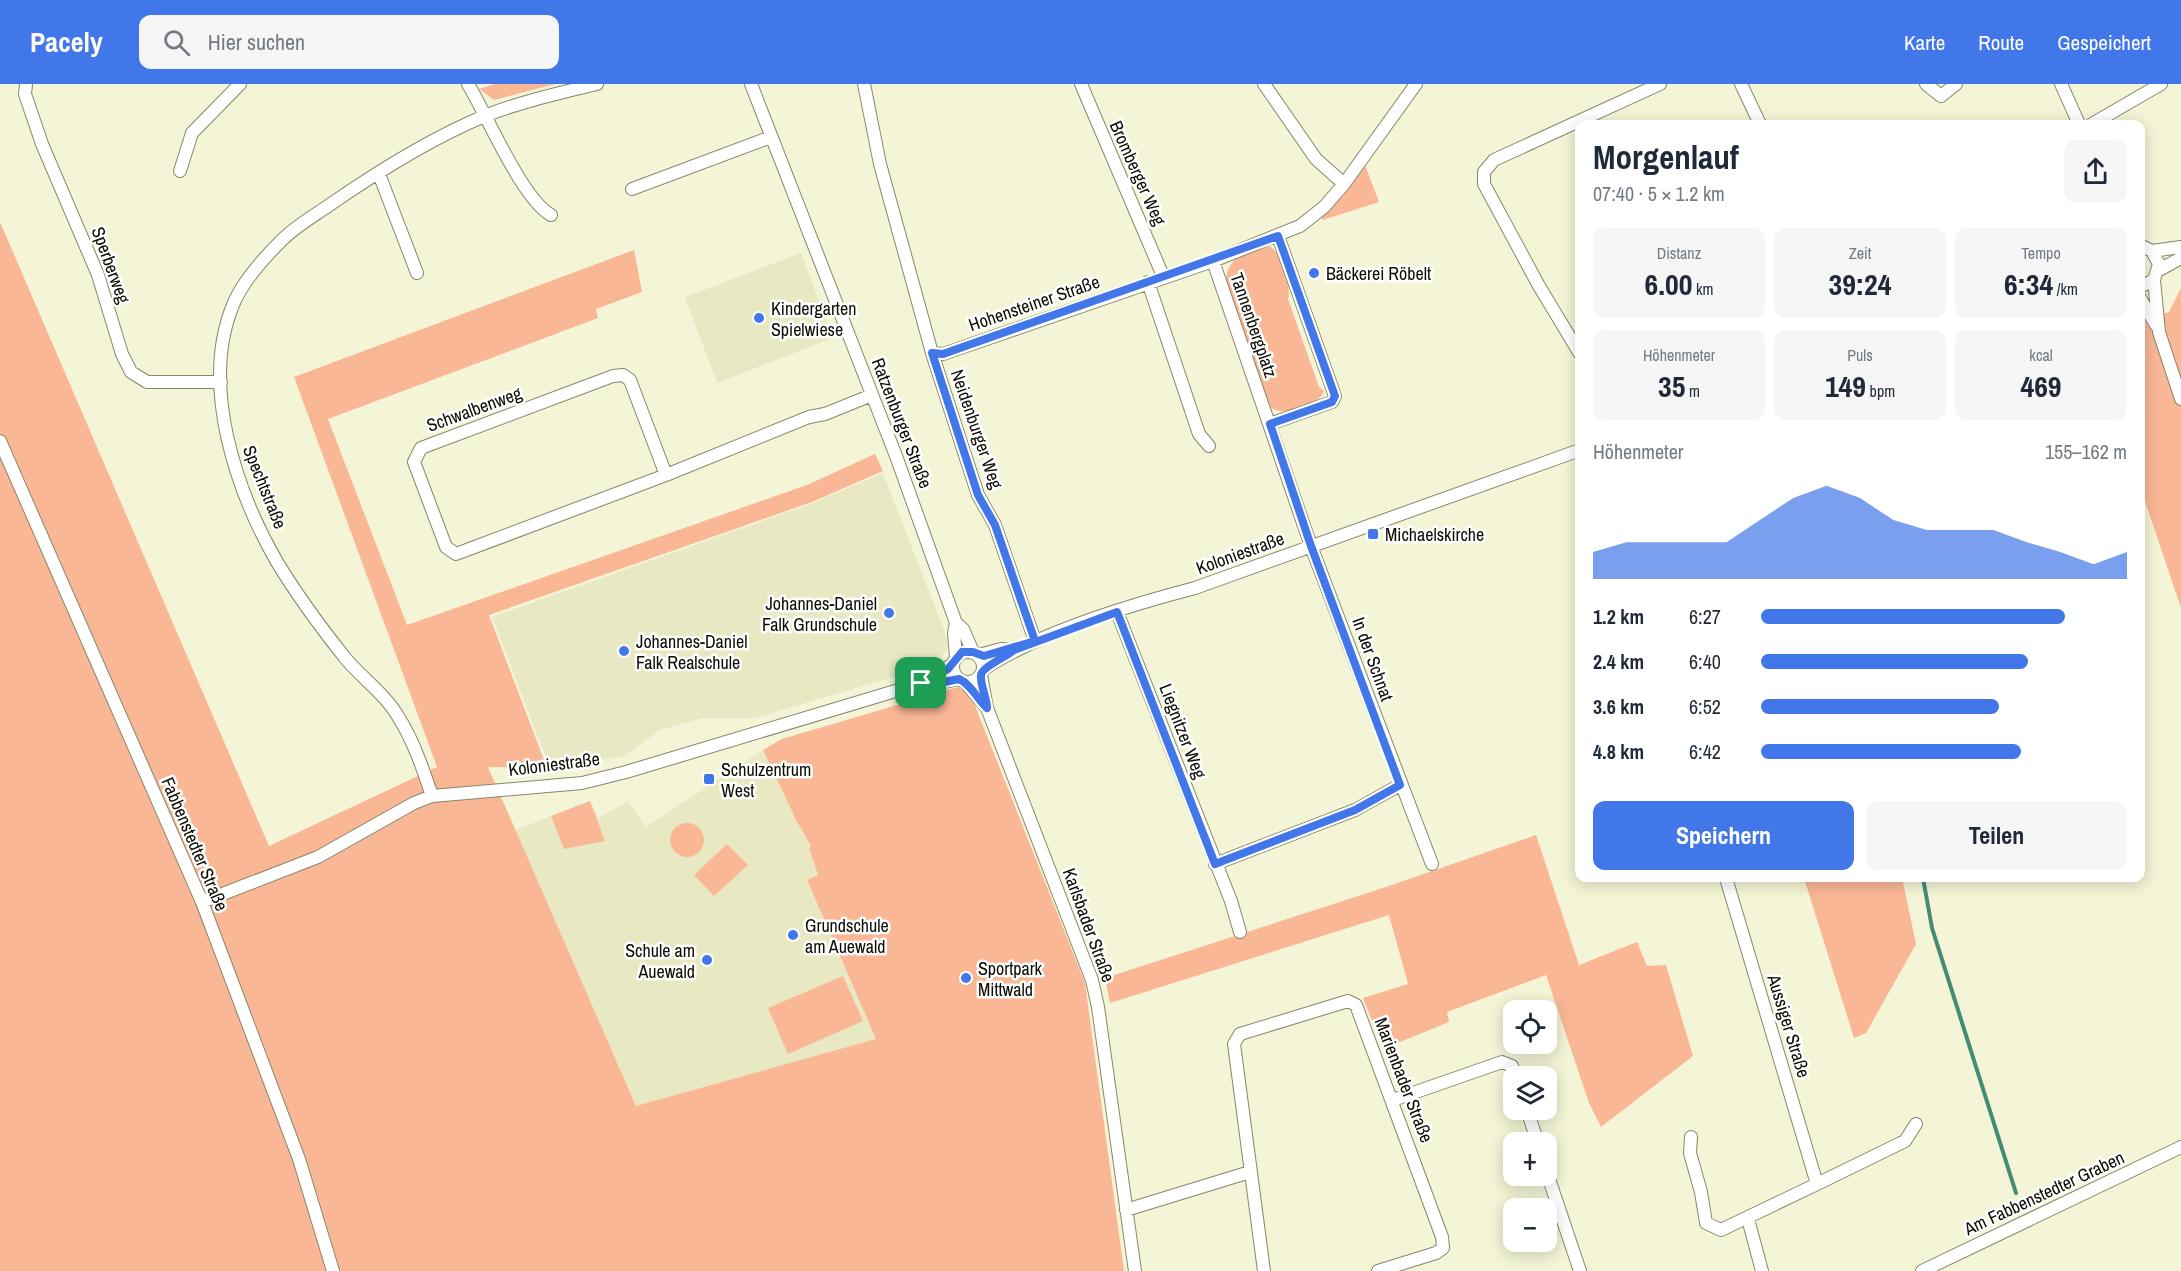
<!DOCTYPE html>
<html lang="de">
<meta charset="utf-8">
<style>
:root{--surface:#fff;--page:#f6f6f7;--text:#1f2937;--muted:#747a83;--accent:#4177e8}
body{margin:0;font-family:"Archivo Narrow",sans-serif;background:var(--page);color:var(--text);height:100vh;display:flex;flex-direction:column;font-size:22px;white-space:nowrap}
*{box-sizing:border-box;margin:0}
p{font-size:20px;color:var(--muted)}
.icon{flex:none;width:33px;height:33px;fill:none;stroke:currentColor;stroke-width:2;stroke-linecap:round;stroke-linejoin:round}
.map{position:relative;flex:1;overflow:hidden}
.side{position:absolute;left:1575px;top:36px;width:570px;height:762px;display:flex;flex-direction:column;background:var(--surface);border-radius:12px;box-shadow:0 3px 15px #0003}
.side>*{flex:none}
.buttons{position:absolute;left:1503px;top:916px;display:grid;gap:12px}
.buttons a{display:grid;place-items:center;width:54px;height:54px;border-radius:12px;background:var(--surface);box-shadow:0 3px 15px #0003;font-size:30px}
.pin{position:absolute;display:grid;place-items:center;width:51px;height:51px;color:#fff;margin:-26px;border-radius:12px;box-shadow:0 3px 9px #0006}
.round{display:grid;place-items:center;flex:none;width:63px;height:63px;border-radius:12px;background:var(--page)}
.summary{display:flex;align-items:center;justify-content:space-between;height:102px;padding:0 18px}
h1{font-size:33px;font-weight:700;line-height:45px}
.stats{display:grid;grid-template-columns:repeat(3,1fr);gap:9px;height:102px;padding:6px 18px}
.stats div{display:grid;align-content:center;border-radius:12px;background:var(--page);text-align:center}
.stats b{font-size:30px;font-weight:700}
.stats small{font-size:16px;font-weight:400}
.stats p{font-size:16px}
.chart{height:168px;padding:12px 18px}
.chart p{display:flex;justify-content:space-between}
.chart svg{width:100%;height:108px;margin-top:6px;fill:var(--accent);opacity:.7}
.button{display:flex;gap:12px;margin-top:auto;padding:12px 18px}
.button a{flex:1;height:69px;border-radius:12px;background:var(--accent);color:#fff;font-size:24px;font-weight:700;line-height:69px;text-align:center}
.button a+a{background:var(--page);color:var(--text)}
ul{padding:0 18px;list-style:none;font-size:20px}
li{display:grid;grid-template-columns:96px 72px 1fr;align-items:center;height:45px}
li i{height:15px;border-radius:8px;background:var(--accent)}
header{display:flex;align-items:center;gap:36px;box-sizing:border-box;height:84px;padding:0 30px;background:var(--accent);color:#fff}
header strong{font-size:28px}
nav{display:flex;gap:33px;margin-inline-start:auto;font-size:21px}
.search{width:420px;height:54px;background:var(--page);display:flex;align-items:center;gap:15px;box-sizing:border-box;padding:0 21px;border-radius:12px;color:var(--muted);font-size:22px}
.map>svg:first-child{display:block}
.built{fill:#e8e9c3}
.green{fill:#fab796}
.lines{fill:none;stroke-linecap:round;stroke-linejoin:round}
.stream{stroke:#448d74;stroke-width:4}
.minor-casing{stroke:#86876b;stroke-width:14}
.minor{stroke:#fff;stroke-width:12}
.route-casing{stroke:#fff;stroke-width:12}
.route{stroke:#4177e8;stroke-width:8}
.poi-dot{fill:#4177e8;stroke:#fff;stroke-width:2}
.labels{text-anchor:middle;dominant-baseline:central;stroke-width:5;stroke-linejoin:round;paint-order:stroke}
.street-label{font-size:18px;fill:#0c0c03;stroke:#fff}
.poi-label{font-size:18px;fill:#0c0c03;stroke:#fff;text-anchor:start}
</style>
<header>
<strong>Pacely</strong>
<div class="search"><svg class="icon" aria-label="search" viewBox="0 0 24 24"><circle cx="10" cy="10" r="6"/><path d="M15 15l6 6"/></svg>Hier suchen</div>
<nav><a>Karte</a><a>Route</a><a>Gespeichert</a></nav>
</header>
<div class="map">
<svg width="2181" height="1187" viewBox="0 0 2181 1187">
<rect width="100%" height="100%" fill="#f4f5d6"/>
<path class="built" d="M 801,169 L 833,254 L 717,299 L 685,213 Z
M 883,389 L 944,546 L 948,563 L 937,580 L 755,634 L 703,634 L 660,646 L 624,672 L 550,684 L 492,533 L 813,419 Z
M 763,666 L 796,736 L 811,762 L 809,764 L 818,791 L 807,797 L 877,955 L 636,1022 L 515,746 L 590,717 L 599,734 L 628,717 L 646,743 Z"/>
<path class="green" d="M 495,0 L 555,0 L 494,16 L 479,5 Z
M 1365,81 L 1379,118 L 1323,136 L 1321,132 Z
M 0,138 L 269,762 L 437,683 L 294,293 L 634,166 L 642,208 L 596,225 L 598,234 L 328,335 L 407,541 L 807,401 L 875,370 L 883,387 L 812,418 L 489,531 L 547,684 L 488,683 L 636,1022 L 876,955 L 807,796 L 818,791 L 809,764 L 811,762 L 796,736 L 763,666 L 782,655 L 958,603 L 970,609 L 1085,899 L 1124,1187 L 0,1187 Z
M 1266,162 L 1271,163 C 1282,171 1292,202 1288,215 L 1319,303 L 1324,307 C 1320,321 1280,336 1269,321 L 1226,198 C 1226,173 1246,170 1266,162 Z
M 2181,204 L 2181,524 L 2141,405 L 2140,236 L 2169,228 Z
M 590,717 L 605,757 L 564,765 L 551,732 Z
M670 756a17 17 0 1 1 34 0a17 17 0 1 1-34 0Z
M 1536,751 L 1579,881 L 1637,858 L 1647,882 L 1666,881 L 1693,972 L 1601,1043 L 1589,1019 L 1546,891 L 1447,928 L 1449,938 L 1383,965 L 1363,914 L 1408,900 L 1389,831 L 1110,919 L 1105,894 L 1386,803 Z
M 727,760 L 748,781 L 714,812 L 694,791 Z
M 1804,794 L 1902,794 L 1916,860 L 1866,949 L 1854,954 Z
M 843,892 L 863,937 L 788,970 L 768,924 Z"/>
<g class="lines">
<path class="stream" d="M 1923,794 L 1932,844 L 2016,1109"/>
<defs>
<path id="minor" d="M 26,0 L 25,10 L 42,60 L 98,191 L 122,270 L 131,288 L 147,298 L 221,298
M 468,0 C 487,31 522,115 551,131
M 751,0 L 896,372 L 956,539 L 963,545 L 973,568
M 864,0 L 880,80 L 932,269 L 978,411 L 995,441 L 1035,557
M 1081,0 L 1163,192
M 1264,0 L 1316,75 L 1344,100
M 1741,0 L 1760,40
M 1926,0 L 1941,12 L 1956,0
M 2061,0 L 2079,40
M 2092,40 L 2161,0
M 180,87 L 192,49 L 240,0
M 379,90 L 417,189
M 632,105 L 771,53
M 2140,161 L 2152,167 L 2159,180 L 2154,196 L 2140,203
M 2152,167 L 2181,163
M 1213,177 L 1311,462 L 1432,780
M 2159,186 L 2181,174
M 2154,196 L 2159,248 L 2181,315
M 1148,198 L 1199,350 L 1209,362
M 2140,214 L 2156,241
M 932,269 L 943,270 L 1213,177 L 1300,142 L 1324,123 L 1344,100 L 1416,0
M 1580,270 L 1539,202 L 1484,100 L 1484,88 L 1494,76 L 1660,0
M 1270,340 L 1332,318 L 1335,312 L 1278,152
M 0,357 L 202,818 L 299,1075 L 333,1187
M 666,391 L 630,296 L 623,291 L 613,292 L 421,364 L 414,378 L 446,463 L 456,470 L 666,391 L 809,333 L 825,330 L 872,311
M 1117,528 L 1231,817 L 1240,848
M 956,539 L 954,549 L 956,573
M953 583a15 15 0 1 1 30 0a15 15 0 1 1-30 0Z
M 979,571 L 1001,565 L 1014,566
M 984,585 C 1038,549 1130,521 1195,504 L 1580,366
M 981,591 L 987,624 L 1092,896 L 1098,923 L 1135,1187
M 965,598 L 987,624
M 922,599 L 934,600 L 959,595
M 432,712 C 423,685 414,658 399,634 C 386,611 363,595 346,575 C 322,545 297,511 277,478 C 236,407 200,301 233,221 C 242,198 263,175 280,158 C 293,144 312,133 328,122 C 377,88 431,54 487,31 C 523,17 560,9 597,0
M 1215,780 L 1355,726 L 1400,701
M 202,818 L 318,773 L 414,719 L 432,712 L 582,699 L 626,688 L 922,599 L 953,580
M 1393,1016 L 1502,978 L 1512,982 L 1516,993
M 1527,1026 L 1538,1059
M 1691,1053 L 1690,1069 L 1701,1108 L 1706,1139 L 1721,1146 L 1817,1100 L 1726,794
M 1546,1086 L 1580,1187
M 1817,1100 L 1905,1057 L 1916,1040
M 1126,1126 L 1250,1088
M 1748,1135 L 1762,1187
M 1264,1187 L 1234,960 L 1240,950 L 1348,917 L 1356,921 L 1442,1153 L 1443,1164 L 1436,1169 L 1378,1187
M 1922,1187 L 2181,1063"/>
</defs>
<use href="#minor" class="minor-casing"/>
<use href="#minor" class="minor"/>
</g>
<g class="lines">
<defs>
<path id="route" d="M 921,599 L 934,600 L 959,595 C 972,601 977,615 987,624 C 987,614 980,601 981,591 C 982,583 1006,573 1014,566 L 1117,528 L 1215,780 L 1355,726 L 1400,701 L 1311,462 L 1270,340 L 1332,318 L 1335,312 L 1278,152 L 943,270 L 932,269 L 978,411 L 995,441 L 1035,557 L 984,572 L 973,568 L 962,568 L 948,585 L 921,599"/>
</defs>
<use href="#route" class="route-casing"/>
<use href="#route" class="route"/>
</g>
<g class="poi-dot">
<circle cx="1314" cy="189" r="6"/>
<circle cx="759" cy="234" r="6"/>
<rect x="1367" y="444" width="12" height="12" rx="3"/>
<circle cx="889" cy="529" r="6"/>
<circle cx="624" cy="567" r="6"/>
<rect x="703" y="689" width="12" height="12" rx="3"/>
<circle cx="793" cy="851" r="6"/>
<circle cx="707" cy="876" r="6"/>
<circle cx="966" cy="894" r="6"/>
</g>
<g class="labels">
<g class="street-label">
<text transform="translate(1138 89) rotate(66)">Bromberger Weg</text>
<text transform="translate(111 181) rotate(70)">Sperberweg</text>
<text transform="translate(1034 219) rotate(-19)">Hohensteiner Straße</text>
<text transform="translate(1254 241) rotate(71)">Tannenbergplatz</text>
<text transform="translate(474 325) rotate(-20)">Schwalbenweg</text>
<text transform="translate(902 339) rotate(69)">Ratzenburger Straße</text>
<text transform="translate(977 345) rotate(71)">Neidenburger Weg</text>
<text transform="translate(265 403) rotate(68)">Spechtstraße</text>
<text transform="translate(1240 469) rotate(-20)">Koloniestraße</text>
<text transform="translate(1373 575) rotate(70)">In der Schnat</text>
<text transform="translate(1183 647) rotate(69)">Liegnitzer Weg</text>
<text transform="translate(554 680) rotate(-7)">Koloniestraße</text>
<text transform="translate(195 760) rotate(67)">Fabbenstedter Straße</text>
<text transform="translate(1089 841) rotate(70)">Karlsbader Straße</text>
<text transform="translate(1789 942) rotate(73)">Aussiger Straße</text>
<text transform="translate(1404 996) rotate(69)">Marienbader Straße</text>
<text transform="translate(2044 1109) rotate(-25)">Am Fabbenstedter Graben</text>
</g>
<g class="poi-label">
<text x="1326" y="189">Bäckerei Röbelt</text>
<text x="771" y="224">Kindergarten<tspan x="771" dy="21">Spielwiese</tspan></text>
<text x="1385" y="450">Michaelskirche</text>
<text x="877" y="519" text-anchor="end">Johannes-Daniel<tspan x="877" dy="21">Falk Grundschule</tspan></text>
<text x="636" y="557">Johannes-Daniel<tspan x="636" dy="21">Falk Realschule</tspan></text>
<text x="721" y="685">Schulzentrum<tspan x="721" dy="21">West</tspan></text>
<text x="805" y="841">Grundschule<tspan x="805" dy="21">am Auewald</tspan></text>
<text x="695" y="866" text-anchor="end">Schule am<tspan x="695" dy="21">Auewald</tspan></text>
<text x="978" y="884">Sportpark<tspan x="978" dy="21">Mittwald</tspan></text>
</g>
</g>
</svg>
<div class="buttons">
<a><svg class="icon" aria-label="locate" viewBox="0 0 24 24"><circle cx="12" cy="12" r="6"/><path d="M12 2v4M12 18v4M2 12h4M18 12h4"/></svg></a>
<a><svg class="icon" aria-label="layers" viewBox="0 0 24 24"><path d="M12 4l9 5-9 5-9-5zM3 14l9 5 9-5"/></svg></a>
<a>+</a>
<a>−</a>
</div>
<div class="pin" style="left:921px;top:599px;background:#1e9e55"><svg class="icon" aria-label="arrive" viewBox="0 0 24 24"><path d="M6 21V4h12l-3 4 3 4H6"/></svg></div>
<section class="side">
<div class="summary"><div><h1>Morgenlauf</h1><p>07:40 · 5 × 1.2 km</p></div><a class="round"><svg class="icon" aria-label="share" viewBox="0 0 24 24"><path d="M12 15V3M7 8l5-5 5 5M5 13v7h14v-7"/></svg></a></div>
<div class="stats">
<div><p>Distanz</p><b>6.00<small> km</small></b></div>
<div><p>Zeit</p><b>39:24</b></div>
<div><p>Tempo</p><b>6:34<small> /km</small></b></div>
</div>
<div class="stats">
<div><p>Höhenmeter</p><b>35<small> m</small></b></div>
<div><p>Puls</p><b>149<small> bpm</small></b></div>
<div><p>kcal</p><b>469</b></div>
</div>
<div class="chart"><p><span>Höhenmeter</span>155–162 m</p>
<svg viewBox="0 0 160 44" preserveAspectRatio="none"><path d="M0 44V33L10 29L20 29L30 29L40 29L50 20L60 11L70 6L80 11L90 20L100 24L110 24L120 24L130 29L140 33L150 38L160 33V44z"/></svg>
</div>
<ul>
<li><b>1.2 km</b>6:27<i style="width:83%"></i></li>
<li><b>2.4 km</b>6:40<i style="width:73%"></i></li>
<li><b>3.6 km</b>6:52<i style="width:65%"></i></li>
<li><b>4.8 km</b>6:42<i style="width:71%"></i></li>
</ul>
<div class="button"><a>Speichern</a><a>Teilen</a></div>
</section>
</div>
